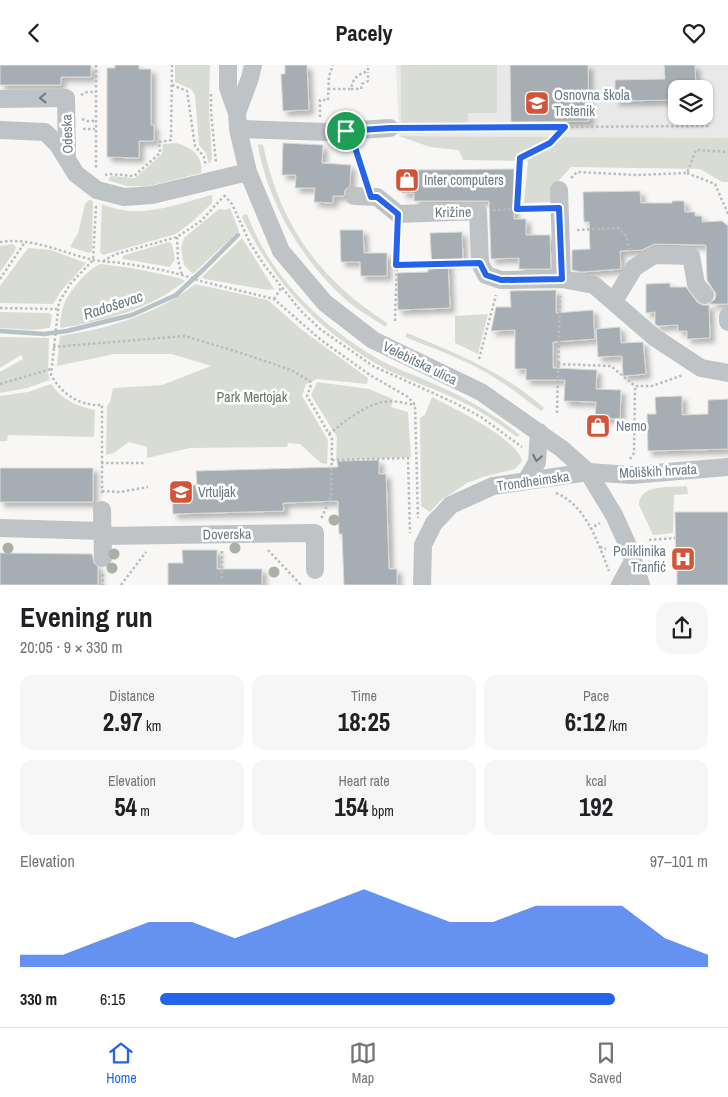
<!DOCTYPE html>
<meta charset="utf-8">
<style>
:root{--surface:#fff;--page:#f6f6f6;--text:#202124;--muted:#757577;--line:#e0e0e0;--accent:#2563eb}
body{margin:0;font-family:"Archivo Narrow",sans-serif;background:var(--page);color:var(--text);height:100vh;display:flex;flex-direction:column;font-size:19px;white-space:nowrap}
*{box-sizing:border-box;margin:0}
p{font-size:16px;color:var(--muted)}
.icon{flex:none;width:28px;height:28px;fill:none;stroke:currentColor;stroke-width:2;stroke-linecap:round;stroke-linejoin:round}
.map{position:relative;height:520px;overflow:hidden}
.panel{display:flex;flex-direction:column;background:var(--surface);flex:1}
.panel>*{flex:none}
.tools{position:absolute;left:668px;top:15px;display:grid;gap:10px}
.tools a{display:grid;place-items:center;width:45px;height:45px;border-radius:10px;background:var(--surface);box-shadow:0 1px 4px #0004;font-size:25px}
.pin{position:absolute;display:grid;place-items:center;width:42px;height:42px;color:#fff;margin:-21px;border:2px solid #fff;border-radius:50%;box-shadow:0 1px 5px #0007}
.round{display:grid;place-items:center;flex:none;width:52px;height:52px;border-radius:15px;background:var(--page)}
.summary{display:flex;align-items:center;justify-content:space-between;height:85px;padding:0 20px}
h1{font-size:28px;font-weight:700;line-height:38px}
.metrics{display:grid;grid-template-columns:repeat(3,1fr);gap:8px;height:85px;padding:5px 20px}
.metrics div{display:grid;align-content:center;border-radius:12px;background:var(--page);text-align:center}
.metrics b{font-size:25px;font-weight:700}
.metrics small{font-size:14px;font-weight:400}
.metrics p{font-size:14px}
.chart{height:140px;padding:10px 20px}
.chart p{display:flex;justify-content:space-between}
.chart svg{width:100%;height:90px;margin-top:5px;fill:var(--accent);opacity:.7}
ul{padding:0 20px;list-style:none;font-size:16px}
li{display:grid;grid-template-columns:80px 60px 1fr;align-items:center;height:38px}
li i{height:12px;border-radius:6px;background:var(--accent)}
header{display:flex;justify-content:space-between;align-items:center;height:65px;padding:0 20px;background:var(--surface);font-size:22px;font-weight:700}
.tabs{display:flex;justify-content:space-around;align-items:center;height:70px;border-top:1px solid var(--line);background:var(--surface);font-size:14px;color:var(--muted)}
.tabs a{display:grid;justify-items:center;gap:2px}
.tabs .selected{color:var(--accent)}
.map>svg:first-child{display:block}
.built{fill:#e8e9e8;fill-rule:evenodd}
.green{fill:#d8dcd5}
.lines{fill:none;stroke-linecap:round;stroke-linejoin:round}
.stream{stroke:#b6c2c5;stroke-width:4.5}
.building{fill:#a7aeb3;stroke:#d9d9d7;filter:url(#shadow)}
.path{stroke:#b9bcbe;stroke-width:2.5;stroke-dasharray:2.5 2.5;stroke-linecap:butt}
.minor{stroke:#bfc3c6;stroke-width:18}
.tree{fill:#a9b0a5}
.oneway{stroke:#697983}
.route-casing{stroke:#fff;stroke-width:10}
.route{stroke:#2563eb;stroke-width:6}
.labels{text-anchor:middle;dominant-baseline:central;stroke-width:5;stroke-linejoin:round;paint-order:stroke}
.poi-label{font-size:14px;fill:#697983;stroke:#fff;text-anchor:start}
.street-label{font-size:14px;fill:#697983;stroke:#fff}
.park-label{font-size:14px;fill:#687664;stroke:#fff}
.water-label{font-size:15px;font-style:italic;fill:#657a7f;stroke:#fff}
</style>
<header><svg class="icon" aria-label="back" viewBox="0 0 24 24"><path d="M15 5l-7 7 7 7"/></svg>Pacely<svg class="icon" aria-label="heart" viewBox="0 0 24 24"><path d="M12 20l-8-8c-3-5 5-10 8-4 3-6 11-1 8 4z"/></svg></header>
<div class="map">
<svg width="728" height="520" viewBox="0 0 728 520">
<defs>
<filter id="shadow"><feDropShadow dx="4.5" dy="4.5" stdDeviation="2.5" flood-color="#0004"/></filter>
</defs>
<rect width="100%" height="100%" fill="#f8f7f5"/>
<path class="built" d="M 396,0 L 728,0 L 728,73 L 399,71 ZM 676,24 L 704,24 L 704,51 L 676,51 Z"/>
<path class="green" d="M 175,0 L 210,0 L 209,46 L 212,93 L 209,99 L 206,88 L 199,80 L 195,30 L 191,24 L 175,17 Z
M 401,0 L 497,0 L 497,48 L 468,48 L 468,58 L 401,58 Z
M 399,71 L 728,73 L 728,117 L 722,117 L 700,104 L 571,102 L 551,124 L 551,137 L 524,138 L 528,96 L 463,95 L 459,85 L 430,82 Z
M 176,78 C 191,82 204,90 201,108 L 149,121 L 126,121 L 108,115 L 111,111 L 135,113 L 162,89 L 163,79 Z
M 258,79 L 263,80 C 280,160 319,214 387,258 L 386,262 C 372,253 357,245 345,234 C 309,202 281,158 266,113 C 263,102 259,90 258,79 Z
M 212,130 L 212,138 L 192,157 L 176,169 L 103,190 L 100,187 L 102,139 C 140,156 175,139 212,130 Z
M 89,135 L 93,136 L 92,186 L 89,188 L 70,182 L 78,168 L 85,139 Z
M 230,143 L 239,166 L 193,209 L 184,200 L 181,183 L 184,173 L 219,144 L 225,145 Z
M 247,149 C 250,156 252,163 256,170 C 282,223 329,266 380,295 C 396,304 415,310 432,318 C 464,332 493,348 520,370 L 517,372 C 498,358 478,344 456,334 C 431,322 404,314 380,301 C 369,295 358,287 348,280 C 300,246 269,206 242,153 L 243,150 Z
M 242,173 L 274,224 L 268,225 L 205,214 L 202,212 Z
M 169,177 L 172,179 L 175,194 L 170,202 L 123,194 L 122,192 L 125,190 Z
M 13,179 L 16,182 L 15,186 L 0,207 L 0,181 Z
M 28,183 L 51,185 L 86,198 L 62,225 L 53,239 L 0,238 L 0,221 Z
M 101,199 L 132,203 L 179,213 L 185,216 C 149,245 104,256 60,263 C 60,255 61,247 64,239 C 68,228 89,202 101,199 Z
M 195,219 L 268,235 L 302,265 L 368,313 L 367,319 L 317,314 L 306,319 L 302,331 L 328,375 L 327,399 L 321,398 L 300,379 L 288,378 L 287,382 L 190,383 L 147,393 L 147,382 L 129,377 L 114,388 L 106,390 L 107,341 L 110,337 L 113,323 L 162,320 L 211,301 L 172,289 L 114,289 L 57,301 L 60,271 C 106,264 159,249 195,219 Z
M 0,247 L 49,248 L 52,250 L 50,263 L 32,265 L 0,263 Z
M 488,249 L 478,289 L 455,278 L 455,251 Z
M 407,268 C 456,288 504,307 544,343 L 541,346 C 523,332 506,319 487,308 C 461,293 432,283 405,272 Z
M 0,272 L 49,273 L 48,308 L 50,315 L 27,323 L 0,328 L 0,307 L 23,294 L 21,290 L 0,303 Z
M 317,317 L 369,324 L 393,334 L 391,342 L 408,347 L 411,392 L 336,395 L 337,372 L 311,330 Z
M 51,319 C 62,335 77,341 95,345 L 94,372 L 8,370 L 7,376 L 0,376 L 0,331 L 28,327 Z
M 432,332 C 452,342 518,374 522,396 L 515,404 L 483,412 L 467,418 L 440,436 L 430,447 L 421,441 L 420,353 L 425,350 Z
M 687,421 L 688,429 L 674,430 L 673,468 L 653,470 L 639,440 C 639,418 672,423 687,421 Z"/>
<g class="lines">
<path class="stream" d="M 0,266 L 44,269 L 67,266 L 132,250 L 176,230 L 205,203 L 238,170"/>
</g>
<path class="building" d="M 0,0 L 91,0 L 91,12 L 61,12 L 61,20 L 0,20 Z
M 115,0 L 139,0 L 139,4 L 151,4 L 151,60 L 154,60 L 154,76 L 139,76 L 139,93 L 107,92 L 107,3 L 115,3 Z
M 285,0 L 307,0 L 309,45 L 283,46 L 281,9 L 285,9 Z
M 510,0 L 588,0 L 589,56 L 511,57 Z
M 664,0 L 695,0 L 696,24 L 676,24 L 676,35 L 615,36 L 615,15 L 665,14 Z
M 283,78 L 323,80 L 322,98 L 351,100 L 350,121 L 345,125 L 344,131 L 333,131 L 333,138 L 314,137 L 315,123 L 295,123 L 296,110 L 282,110 Z
M 514,104 L 514,154 L 526,154 L 526,170 L 550,170 L 551,204 L 519,204 L 519,193 L 491,194 L 489,136 L 414,136 L 414,128 L 402,128 L 402,114 L 414,105 Z
M 640,126 L 641,138 L 672,138 L 672,136 L 684,136 L 685,147 L 695,147 L 695,151 L 702,151 L 702,157 L 722,156 L 728,161 L 728,239 L 709,239 L 715,234 L 716,229 L 707,215 L 706,180 L 654,179 L 642,185 L 620,186 L 621,204 L 581,207 L 572,205 L 572,185 L 590,184 L 589,157 L 584,157 L 583,127 Z
M 340,165 L 363,165 L 364,188 L 387,188 L 387,211 L 361,211 L 360,197 L 341,197 Z
M 462,167 L 463,196 L 448,197 L 450,243 L 398,245 L 397,208 L 428,207 L 428,204 L 432,204 L 430,168 Z
M 670,218 L 670,222 L 686,222 L 697,237 L 702,240 L 709,240 L 710,273 L 687,274 L 687,266 L 678,266 L 678,260 L 658,261 L 655,259 L 655,247 L 646,248 L 646,219 Z
M 556,225 L 556,248 L 593,245 L 595,274 L 553,277 L 553,303 L 597,305 L 596,324 L 621,325 L 620,354 L 595,353 L 596,337 L 564,336 L 565,315 L 526,315 L 526,304 L 515,304 L 515,265 L 491,266 L 496,242 L 511,242 L 510,226 Z
M 620,262 L 621,278 L 643,277 L 646,309 L 623,311 L 622,291 L 598,292 L 596,264 Z
M 682,331 L 682,350 L 708,349 L 708,335 L 728,334 L 728,384 L 648,386 L 647,349 L 656,349 L 655,332 Z
M 379,395 L 379,409 L 386,409 L 389,504 L 397,504 L 397,520 L 344,520 L 342,469 L 339,469 L 338,436 L 283,438 L 284,446 L 173,449 L 172,421 L 197,420 L 196,406 L 338,402 L 337,396 Z
M 0,403 L 93,403 L 93,437 L 0,437 Z
M 675,447 L 728,447 L 728,520 L 677,520 L 677,502 L 676,502 Z
M 182,485 L 217,485 L 217,504 L 262,504 L 262,520 L 168,520 L 168,498 L 183,498 Z
M 0,488 L 92,489 L 94,498 L 98,502 L 98,520 L 0,520 Z"/>
<g class="lines">
<path class="path" d="M 96,0 L 96,103
M 172,20 L 187,26 L 195,81 L 204,92 L 206,101
M 328,24 L 351,24 C 353,13 357,10 368,6 L 368,0
M 351,24 L 361,24 L 362,19 L 368,16 L 368,7
M 211,29 L 211,47 L 216,98
M 81,30 L 87,27 L 96,27
M 320,52 L 320,35 L 328,35 L 329,11 L 333,0
M 82,54 L 87,56 L 96,56
M 406,63 L 709,61 L 708,48
M 83,64 L 95,64
M 354,81 L 365,116
M 687,108 L 715,119 L 728,149
M 105,110 L 109,109 L 134,111 L 160,88 L 159,77 L 171,75 L 172,0
M 571,113 L 577,107 L 638,110 L 687,108 L 696,85 L 728,87
M 224,130 L 232,139 L 251,180 L 265,201 L 300,245 L 320,264 L 373,301 L 455,338 L 481,352 L 522,382
M 96,141 L 93,195 L 71,218 L 59,237 L 51,310 C 62,329 79,341 102,340 L 102,431
M 517,143 L 520,93 L 550,77 L 565,62
M 493,145 L 543,143
M 577,165 L 618,163 L 626,171 L 630,187
M 177,172 L 178,195 L 182,210
M 0,177 C 33,172 62,188 94,195 C 105,197 117,197 128,199 C 152,203 177,207 200,216 L 274,234 L 321,275 L 370,310 L 408,332 L 415,340 L 418,453
M 103,196 L 116,189 L 177,172 L 201,156 L 224,131
M 397,200 L 463,199
M 0,214 L 25,177
M 274,234 L 281,223
M 0,243 L 57,244
M 395,256 L 398,165
M 53,282 L 185,271 L 238,287 L 291,305 L 310,316 L 311,320 L 307,331 L 332,374 L 331,432 L 321,454
M 479,294 L 496,230
M 558,299 L 611,301 L 635,321
M 0,319 L 51,304
M 557,348 L 560,230
M 329,369 C 344,357 361,343 379,338 C 391,334 404,338 415,340
M 630,394 L 634,388 L 635,321 L 652,321 L 683,310
M 332,395 L 408,393 L 410,468
M 101,398 L 144,398
M 102,426 L 120,427 L 148,422
M 556,428 C 586,440 598,478 609,506
M 590,464 L 600,458
M 649,475 L 675,473
M 600,482 L 606,484
M 268,485 L 301,520
M 222,486 L 222,514
M 103,509 L 103,520
M 121,520 L 146,487"/>
<path class="minor" d="M 228,0 L 228,23 L 237,48 L 238,64 L 248,107 L 281,186 L 325,238 L 373,275 L 481,327 L 562,384 L 588,407 L 614,450 L 629,483 L 641,520
M 0,34 L 66,33 L 67,93
M 237,48 L 250,13 L 253,0
M 238,64 L 327,67 L 390,63
M 0,65 L 45,67 L 58,80 L 76,109 L 97,125 L 124,132 L 152,130 L 248,107
M 559,125 L 562,214
M 354,131 L 377,132 L 398,149 L 478,146 L 480,198 L 486,210 L 501,215 L 562,214 L 594,220 L 654,272 L 701,303 L 728,308
M 614,236 L 634,203 L 654,190 L 691,191 L 696,219 L 705,230
M 728,251 L 728,257
M 526,416 L 537,397 L 539,367
M 102,445 L 103,493
M 0,463 L 102,466
M 102,471 L 315,468 L 315,505
M 422,520 L 423,480 L 434,458 L 451,440 L 493,421 L 588,407 L 631,410 L 728,402
M 620,520 L 633,496"/>
</g>
<g class="tree">
<circle cx="334" cy="455" r="5.5"/>
<circle cx="8" cy="483" r="5.5"/>
<circle cx="235" cy="483" r="5.5"/>
<circle cx="114" cy="489" r="5.5"/>
<circle cx="112" cy="503" r="5.5"/>
<circle cx="274" cy="507" r="5.5"/>
</g>
<defs><path id="oneway-chevron" d="M-2-3.5L2.5 0L-2 3.5" fill="none" stroke-width="1.6" stroke-linecap="round" stroke-linejoin="round" transform="scale(1.25)"/></defs>
<g class="oneway">
<use href="#oneway-chevron" transform="translate(43 33) rotate(179)"/>
<use href="#oneway-chevron" transform="translate(537 393) rotate(101)"/>
</g>
<g class="lines">
<defs>
<path id="route" d="M 565,62 L 550,78 L 520,93 L 517,144 L 559,143 L 562,214 L 501,215 L 486,210 L 480,198 L 396,200 L 398,149 L 377,132 L 371,132 L 353,76 L 346,66 L 390,63 Z"/>
</defs>
<use href="#route" class="route-casing"/>
<use href="#route" class="route"/>
</g>
<defs>
<symbol id="school-square" viewBox="-11 -11 22 22"><rect x="-9" y="-9" width="18" height="18" rx="4" fill="#d35439" stroke="#fff"/><path d="M0-5L7-2L0 1L-7-2ZM-4 1L0 2.5L4 1V4Q0 6-4 4Z" fill="#fff"/></symbol>
<symbol id="shop-square" viewBox="-11 -11 22 22"><rect x="-9" y="-9" width="18" height="18" rx="4" fill="#d35439" stroke="#fff"/><path d="M-5-2.5h2.3a2.7 3.5 0 0 1 5.4 0H5L5.5 6h-11ZM-1.5-2.5h3a1.5 2.3 0 0 0-3 0Z" fill="#fff"/></symbol>
<symbol id="hospital-square" viewBox="-11 -11 22 22"><rect x="-9" y="-9" width="18" height="18" rx="4" fill="#d35439" stroke="#fff"/><path d="M-5-5h3v3.5h4V-5h3V5h-3V1.5h-4V5h-3Z" fill="#fff"/></symbol>
</defs>
<g fill-rule="evenodd">
<use href="#school-square" x="523" y="24" width="28" height="28"/>
<use href="#shop-square" x="393" y="101" width="28" height="28"/>
<use href="#shop-square" x="584" y="347" width="28" height="28"/>
<use href="#school-square" x="167" y="413" width="28" height="28"/>
<use href="#hospital-square" x="669" y="480" width="28" height="28"/>
</g>
<g class="labels">
<g class="poi-label">
<text x="554" y="30">Osnovna škola<tspan x="554" dy="16">Trstenik</tspan></text>
<text x="424" y="115">Inter computers</text>
<text x="616" y="361">Nemo</text>
<text x="198" y="427">Vrtuljak</text>
<text x="666" y="486" text-anchor="end">Poliklinika<tspan x="666" dy="16">Tranfić</tspan></text>
</g>
<g class="street-label">
<text transform="translate(67 69) rotate(-92)">Odeska</text>
<text transform="translate(453 147) rotate(-1)">Križine</text>
<text transform="translate(420 298) rotate(26)">Velebitska ulica</text>
<text transform="translate(658 406) rotate(-3)">Moliških hrvata</text>
<text transform="translate(533 416) rotate(-8)">Trondheimska</text>
<text transform="translate(227 469) rotate(-1)">Doverska</text>
</g>
<g class="park-label">
<text x="252" y="332">Park Mertojak</text>
</g>
<g class="water-label">
<text transform="translate(113 240) rotate(-18)">Radoševac</text>
</g>
</g>
</svg>
<div class="tools">
<a><svg class="icon" aria-label="layers" viewBox="0 0 24 24"><path d="M12 4l9 5-9 5-9-5zM3 14l9 5 9-5"/></svg></a>
</div>
<div class="pin" style="left:346px;top:66px;background:#1e9e55"><svg class="icon" aria-label="arrive" viewBox="0 0 24 24"><path d="M6 21V4h12l-3 4 3 4H6"/></svg></div>
</div>
<section class="panel">
<div class="summary"><div><h1>Evening run</h1><p>20:05 · 9 × 330 m</p></div><a class="round"><svg class="icon" aria-label="share" viewBox="0 0 24 24"><path d="M12 15V3M7 8l5-5 5 5M5 13v7h14v-7"/></svg></a></div>
<div class="metrics">
<div><p>Distance</p><b>2.97<small> km</small></b></div>
<div><p>Time</p><b>18:25</b></div>
<div><p>Pace</p><b>6:12<small> /km</small></b></div>
</div>
<div class="metrics">
<div><p>Elevation</p><b>54<small> m</small></b></div>
<div><p>Heart rate</p><b>154<small> bpm</small></b></div>
<div><p>kcal</p><b>192</b></div>
</div>
<div class="chart"><p><span>Elevation</span>97–101 m</p>
<svg viewBox="0 0 160 44" preserveAspectRatio="none"><path d="M0 44V38L10 38L20 30L30 22L40 22L50 30L60 22L70 14L80 6L90 14L100 22L110 22L120 14L130 14L140 14L150 30L160 38V44z"/></svg>
</div>
<ul>
<li><b>330 m</b>6:15<i style="width:83%"></i></li>
</ul>
</section>
<nav class="tabs">
<a class="selected"><svg class="icon" aria-label="home" viewBox="0 0 24 24"><path d="M3 11l9-7 9 7M6 9v11h12V9"/></svg>Home</a>
<a><svg class="icon" aria-label="map" viewBox="0 0 24 24"><path d="M3 6l6-2 6 2 6-2v14l-6 2-6-2-6 2zM9 4v14M15 6v14"/></svg>Map</a>
<a><svg class="icon" aria-label="saved" viewBox="0 0 24 24"><path d="M7 4h10v16l-5-4-5 4z"/></svg>Saved</a>
</nav>
